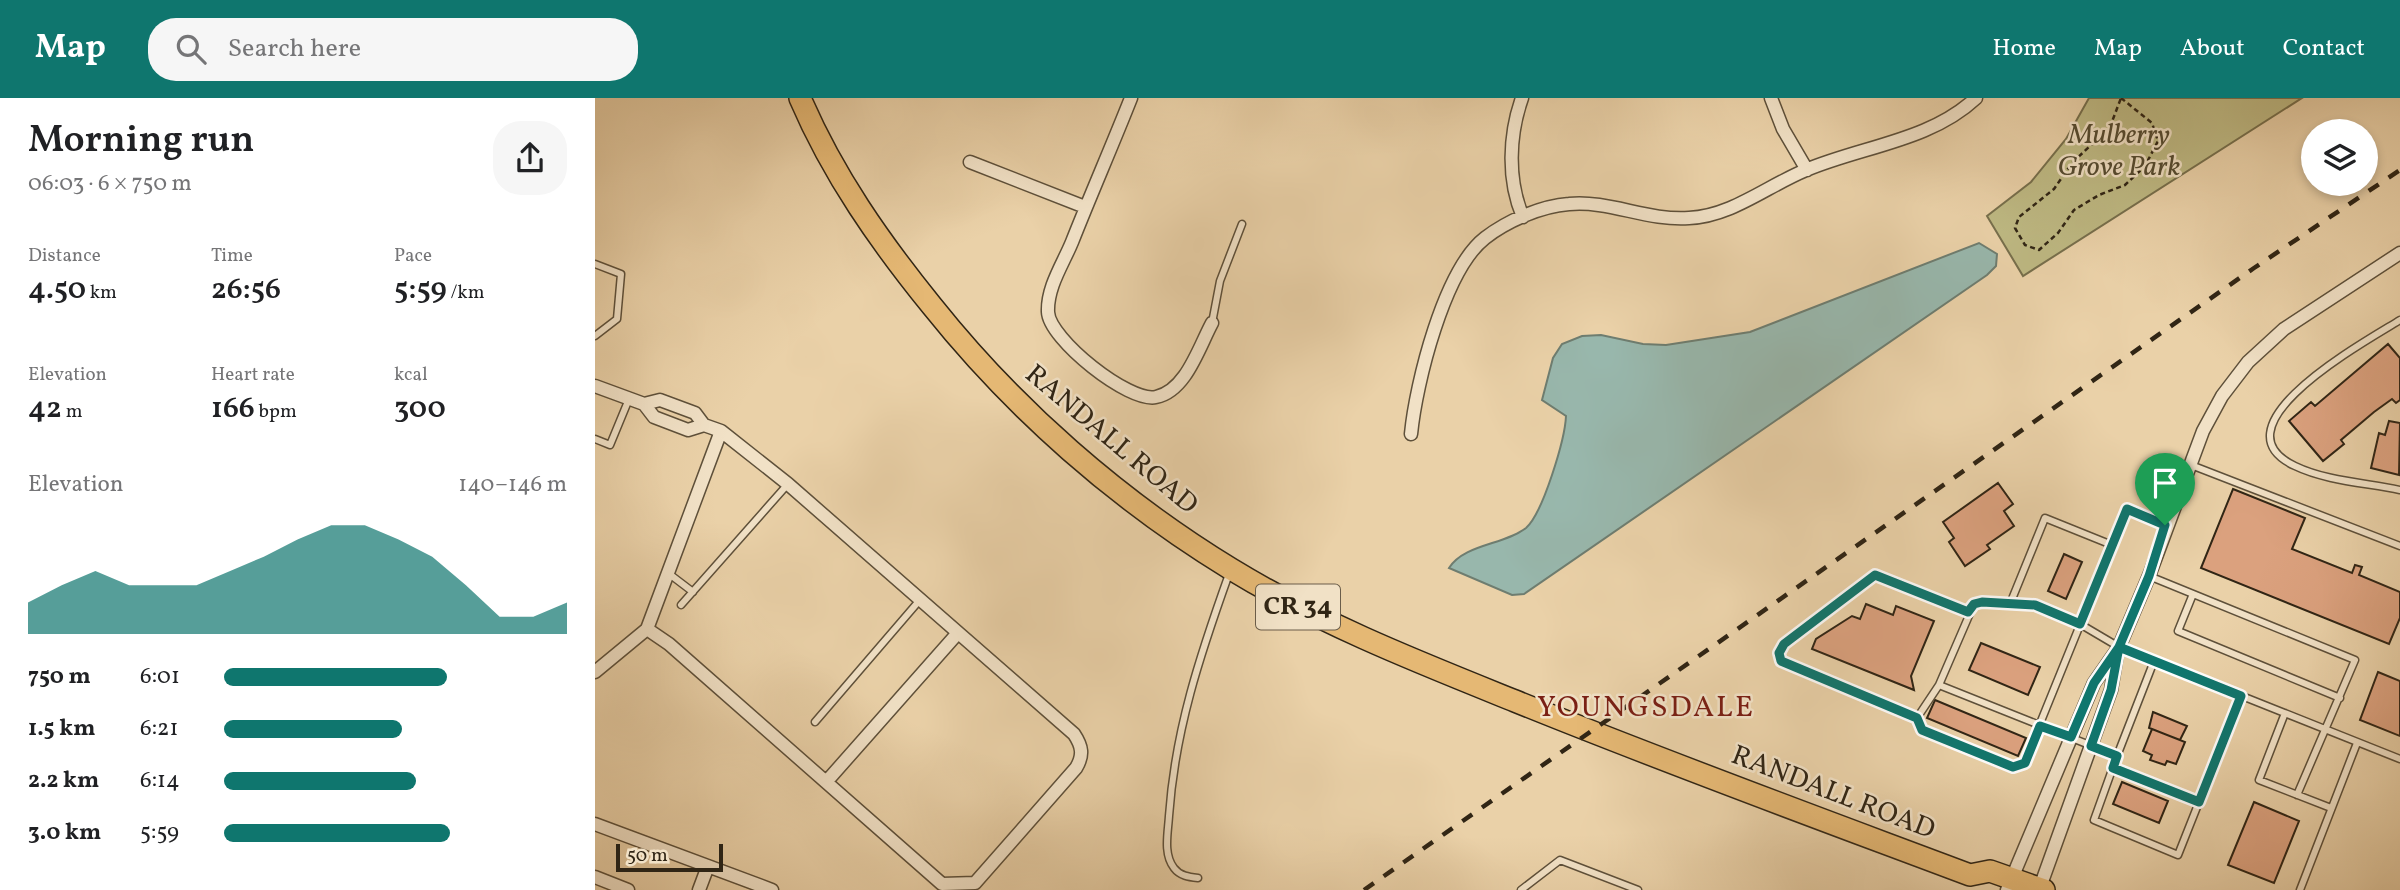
<!DOCTYPE html>
<meta charset="utf-8">
<style>
:root{--surface:#fff;--page:#f6f6f6;--text:#202124;--muted:#757577;--accent:#0f766e}
body{margin:0;font-family:Vollkorn,serif;background:var(--page);color:var(--text);height:100vh;display:flex;flex-direction:column;font-size:26px;white-space:nowrap}
*{box-sizing:border-box;margin:0}
p{font-size:23px;color:var(--muted)}
.icon{flex:none;width:38px;height:38px;fill:none;stroke:currentColor;stroke-width:2;stroke-linecap:round;stroke-linejoin:round}
.map{position:relative;flex:1;overflow:hidden}
.panel{display:flex;flex-direction:column;background:var(--surface);width:595px}
.panel>*{flex:none}
.fabs{position:absolute;left:1706px;top:21px;display:grid;gap:14px}
.fabs a{display:grid;place-items:center;width:77px;height:77px;border-radius:50%;background:var(--surface);box-shadow:0 4px 10px #0003;font-size:35px}
.scale{position:absolute;left:21px;bottom:18px;width:107px;box-sizing:border-box;padding-left:7px;border:4px solid #302515;border-top:0;font-size:19px;line-height:24px;white-space:nowrap;color:#302515;-webkit-text-stroke:5px #f1e1c6;paint-order:stroke}
.pin{position:absolute;display:grid;place-items:center;width:60px;height:60px;color:#fff;margin:-72px -30px;border-radius:50% 50% 50% 0;rotate:-45deg;box-shadow:0 0 7px #0007}
.pin .icon{rotate:45deg}
.round{display:grid;place-items:center;flex:none;width:74px;height:74px;border-radius:28px;background:var(--page)}
.headline{display:flex;align-items:center;justify-content:space-between;height:119px;padding:0 28px}
h1{font-size:38px;font-weight:600;line-height:52px}
.figures{display:grid;grid-template-columns:repeat(3,1fr);gap:10px;height:119px;padding:7px 28px}
.figures div{display:grid;align-content:center}
.figures b{font-size:30px;font-weight:600}
.figures small{font-size:19px;font-weight:400}
.figures p{font-size:19px}
.chart{height:196px;padding:14px 28px}
.chart p{display:flex;justify-content:space-between}
.chart svg{width:100%;height:126px;margin-top:7px;fill:var(--accent);opacity:.7}
ul{padding:0 28px;list-style:none;font-size:23px}
li{display:grid;grid-template-columns:112px 84px 1fr;align-items:center;height:52px}
li i{height:18px;border-radius:9px;background:var(--accent)}
header{display:flex;align-items:center;gap:42px;box-sizing:border-box;height:98px;padding:0 35px;background:var(--accent);color:#fff}
header strong{font-size:33px}
nav{display:flex;gap:38px;margin-inline-start:auto;font-size:24px}
.search{width:490px;height:63px;background:var(--page);display:flex;align-items:center;gap:18px;box-sizing:border-box;padding:0 24px;border-radius:28px;color:var(--muted);font-size:26px}
main{display:flex;flex:1;min-height:0}
.map>svg:first-child{display:block}
.green{fill:#beb983;stroke:#776f4c;stroke-width:2}
.water{fill:#98b7ac;stroke:#6e7d70;stroke-width:2}
.building{fill:#dba17e;stroke:#302515;stroke-width:2}
.lines{fill:none;stroke-linecap:round;stroke-linejoin:round}
.service-casing{stroke:#5e503a;stroke-width:9}
.minor-casing{stroke:#5e503a;stroke-width:15}
.primary-casing{stroke:#302515;stroke-width:24}
.path{stroke:#302515;stroke-width:2.5;stroke-dasharray:5 3.5;stroke-linecap:butt}
.service{stroke:#f1e1c6;stroke-width:6}
.minor{stroke:#f1e1c6;stroke-width:12}
.primary{stroke:#e5b874;stroke-width:21}
.rail{stroke:#302515;stroke-width:4.5;stroke-dasharray:12 12;stroke-linecap:butt}
.route-casing{stroke:#fff;stroke-width:14}
.route{stroke:#0f766e;stroke-width:9}
.labels{text-anchor:middle;dominant-baseline:central;stroke-width:5;stroke-linejoin:round;paint-order:stroke}
.shield{fill:#f1e1c6;stroke:#6a5d4a;stroke-width:2}
.shield-label{font-size:26px;font-weight:bold;fill:#302515}
.park-label{font-size:28px;font-style:italic;fill:#544a30;stroke:#f1e1c6}
.street-label{font-size:28px;fill:#302515;stroke:#f1e1c6}
.neighbourhood-label{font-size:30px;letter-spacing:2px;fill:#7a1f14;stroke:#f1e1c6}
</style>
<header>
<strong>Map</strong>
<div class="search"><svg class="icon" aria-label="search" viewBox="0 0 24 24"><circle cx="10" cy="10" r="6"/><path d="M15 15l6 6"/></svg>Search here</div>
<nav><a>Home</a><a>Map</a><a>About</a><a>Contact</a></nav>
</header>
<main>
<section class="panel">
<div class="headline"><div><h1>Morning run</h1><p>06:03 · 6 × 750 m</p></div><a class="round"><svg class="icon" aria-label="share" viewBox="0 0 24 24"><path d="M12 15V3M7 8l5-5 5 5M5 13v7h14v-7"/></svg></a></div>
<div class="figures">
<div><p>Distance</p><b>4.50<small> km</small></b></div>
<div><p>Time</p><b>26:56</b></div>
<div><p>Pace</p><b>5:59<small> /km</small></b></div>
</div>
<div class="figures">
<div><p>Elevation</p><b>42<small> m</small></b></div>
<div><p>Heart rate</p><b>166<small> bpm</small></b></div>
<div><p>kcal</p><b>300</b></div>
</div>
<div class="chart"><p><span>Elevation</span>140–146 m</p>
<svg viewBox="0 0 160 44" preserveAspectRatio="none"><path d="M0 44V33L10 27L20 22L30 27L40 27L50 27L60 22L70 17L80 11L90 6L100 6L110 11L120 17L130 27L140 38L150 38L160 33V44z"/></svg>
</div>
<ul>
<li><b>750 m</b>6:01<i style="width:65%"></i></li>
<li><b>1.5 km</b>6:21<i style="width:52%"></i></li>
<li><b>2.2 km</b>6:14<i style="width:56%"></i></li>
<li><b>3.0 km</b>5:59<i style="width:66%"></i></li>
</ul>
</section>
<div class="map">
<svg width="1805" height="792" viewBox="0 0 1805 792">
<rect width="100%" height="100%" fill="#ead1a8"/>
<filter id="stains"><feTurbulence type="fractalNoise" baseFrequency=".00286" numOctaves="4"/><feColorMatrix values="0 0 0 0 .2 0 0 0 0 .09 0 0 0 0 .02 0 0 0 .5 -.17"/></filter>
<radialGradient id="worn" r=".72"><stop offset=".6" stop-color="#630" stop-opacity="0"/><stop offset="1" stop-color="#630" stop-opacity=".3"/></radialGradient>
<path class="green" d="M 1494,0 L 1707,0 L 1428,178 L 1392,118 L 1436,84 L 1471,41 Z"/>
<path class="water" d="M 1384,145 L 1402,156 L 1401,168 L 1392,177 L 929,496 L 917,497 L 854,470 C 869,446 909,447 931,430 C 948,415 970,341 971,318 L 947,302 L 958,260 L 967,246 L 987,238 L 1006,237 L 1048,246 L 1071,247 L 1155,234 Z"/>
<path class="building" d="M 1793,246 L 1805,260 L 1805,302 L 1801,305 L 1797,301 L 1779,314 L 1746,342 L 1749,346 L 1728,363 L 1694,323 L 1716,304 L 1720,308 Z
M 1794,323 L 1805,325 L 1804,377 L 1776,370 L 1784,335 L 1790,337 Z
M 1403,385 L 1418,406 L 1409,413 L 1419,428 L 1392,447 L 1395,451 L 1370,468 L 1354,444 L 1359,440 L 1348,424 Z
M 1638,391 L 1710,420 L 1697,451 L 1757,475 L 1760,467 L 1767,469 L 1764,477 L 1805,494 L 1805,520 L 1794,546 L 1606,470 Z
M 1469,456 L 1487,464 L 1471,501 L 1453,493 Z
M 1271,506 L 1298,517 L 1301,508 L 1339,523 L 1316,578 L 1319,592 L 1217,551 L 1221,541 L 1257,518 L 1265,521 Z
M 1386,545 L 1445,569 L 1433,597 L 1374,572 Z
M 1783,574 L 1805,583 L 1805,638 L 1765,622 Z
M 1340,602 L 1431,640 L 1423,658 L 1332,620 Z
M 1558,614 L 1592,628 L 1585,642 L 1554,630 Z
M 1557,631 L 1590,644 L 1581,666 L 1572,663 L 1570,667 L 1555,662 L 1557,657 L 1548,653 Z
M 1527,684 L 1573,703 L 1564,725 L 1518,706 Z
M 1659,704 L 1704,723 L 1679,785 L 1633,767 Z"/>
<g class="lines">
<defs>
<path id="service" d="M 0,166 L 26,176 L 22,221 L 0,238
M 1805,222 C 1775,241 1614,328 1700,368 C 1731,383 1772,385 1805,392
M 617,225 L 625,183 L 647,126
M 0,341 L 15,347 L 34,301
M 1596,367 L 1805,448
M 73,475 L 98,494
M 1554,478 L 1760,562 L 1702,697
M 1598,496 L 1583,533 L 1745,600
M 1415,506 L 1450,420 L 1517,447
M 86,507 L 193,386
M 1373,515 L 1280,477 L 1189,546 L 1184,555 L 1186,563 L 1322,620 L 1327,632 L 1418,669 L 1429,665 L 1532,411 L 1570,427
M 1646,598 L 1583,757 L 1499,722 L 1522,658 L 1344,587 L 1379,506 L 1387,504 L 1440,507 L 1485,526 L 1524,549 L 1805,661
M 1690,615 L 1664,682 L 1736,710
M 1322,620 L 1344,587
M 220,624 L 324,503
M 1522,658 L 1559,563
M 1518,670 L 1604,704
M 603,780 C 594,779 585,778 579,770 C 568,756 573,735 574,718 C 580,632 605,557 634,476
M 926,792 L 965,762 L 1043,792
M 1705,792 L 1762,645"/>
<path id="minor" d="M 536,0 C 517,48 496,96 477,144 C 468,166 452,189 453,214 C 454,241 534,305 561,299 C 591,293 604,249 617,225
M 927,0 C 914,37 912,82 928,119
M 1176,0 L 1188,31 L 1212,72
M 375,64 L 490,109
M 0,288 L 49,306 L 59,319 L 93,332 L 109,327
M 49,306 L 65,302 L 100,315 L 109,327 L 126,333 L 193,386 L 479,636 C 487,648 489,657 481,670 L 380,785 L 347,786 L 74,546 L 52,531 L 126,333
M 816,336 C 821,285 849,172 890,140 C 912,123 946,108 974,106 C 1014,102 1052,123 1094,120 C 1137,118 1172,88 1211,72 C 1268,48 1335,43 1381,0
M 0,574 L 52,531
M 232,683 L 362,536
M 0,726 L 177,792
M 0,779 L 33,792
M 104,792 L 113,768
M 1412,792 L 1499,585 L 1524,549 L 1554,478 L 1608,333 L 1627,298 L 1653,264 L 1689,231 L 1805,155
M 1444,792 L 1516,592 L 1522,556"/>
<path id="primary" d="M 205,0 C 238,77 285,144 337,208 C 420,312 523,402 636,471 C 726,526 823,564 920,603 C 1070,664 1223,720 1375,777 L 1395,773 L 1449,792"/>
</defs>
<use href="#service" class="service-casing"/>
<use href="#minor" class="minor-casing"/>
<use href="#primary" class="primary-casing"/>
<path class="path" d="M 1526,0 L 1557,25 L 1563,43 L 1550,68 L 1530,87 L 1504,97 L 1479,112 L 1463,135 L 1444,152 L 1430,147 L 1420,130 L 1424,119 L 1459,91 L 1477,65 L 1515,29 Z"/>
<use href="#service" class="service"/>
<use href="#minor" class="minor"/>
<use href="#primary" class="primary"/>
<path class="rail" d="M 769,792 L 1659,170 L 1805,72"/>
</g>
<g class="lines">
<defs>
<path id="route" d="M 1570,427 L 1532,411 L 1485,526 L 1440,507 L 1387,504 L 1379,506 L 1373,514 L 1280,477 L 1189,546 L 1184,555 L 1186,563 L 1322,620 L 1327,632 L 1418,669 L 1430,665 L 1445,628 L 1476,639 L 1499,585 L 1524,549 L 1646,598 L 1604,704 L 1518,670 L 1522,658 L 1496,648 L 1516,592 L 1524,549 L 1554,478 L 1570,427"/>
</defs>
<use href="#route" class="route-casing"/>
<use href="#route" class="route"/>
</g>
<g class="labels">
<rect class="shield" x="661" y="486.5" width="84" height="45" rx="5"/>
<g class="shield-label">
<text x="703" y="509">CR 34</text>
</g>
<g class="park-label">
<text x="1524" y="37">Mulberry<tspan x="1524" dy="32">Grove Park</tspan></text>
</g>
<g class="street-label">
<text transform="translate(516 342) rotate(40)">RANDALL ROAD</text>
<text transform="translate(1238 695) rotate(21)">RANDALL ROAD</text>
</g>
<g class="neighbourhood-label">
<text x="1051" y="610">YOUNGSDALE</text>
</g>
</g>
<rect width="100%" height="100%" filter="url(#stains)"/>
<rect width="100%" height="100%" fill="url(#worn)"/>
</svg>
<div class="fabs">
<a><svg class="icon" aria-label="layers" viewBox="0 0 24 24"><path d="M12 4l9 5-9 5-9-5zM3 14l9 5 9-5"/></svg></a>
</div>
<div class="scale">50 m</div>
<div class="pin" style="left:1570px;top:427px;background:#1e9e55"><svg class="icon" aria-label="arrive" viewBox="0 0 24 24"><path d="M6 21V4h12l-3 4 3 4H6"/></svg></div>
</div>
</main>
